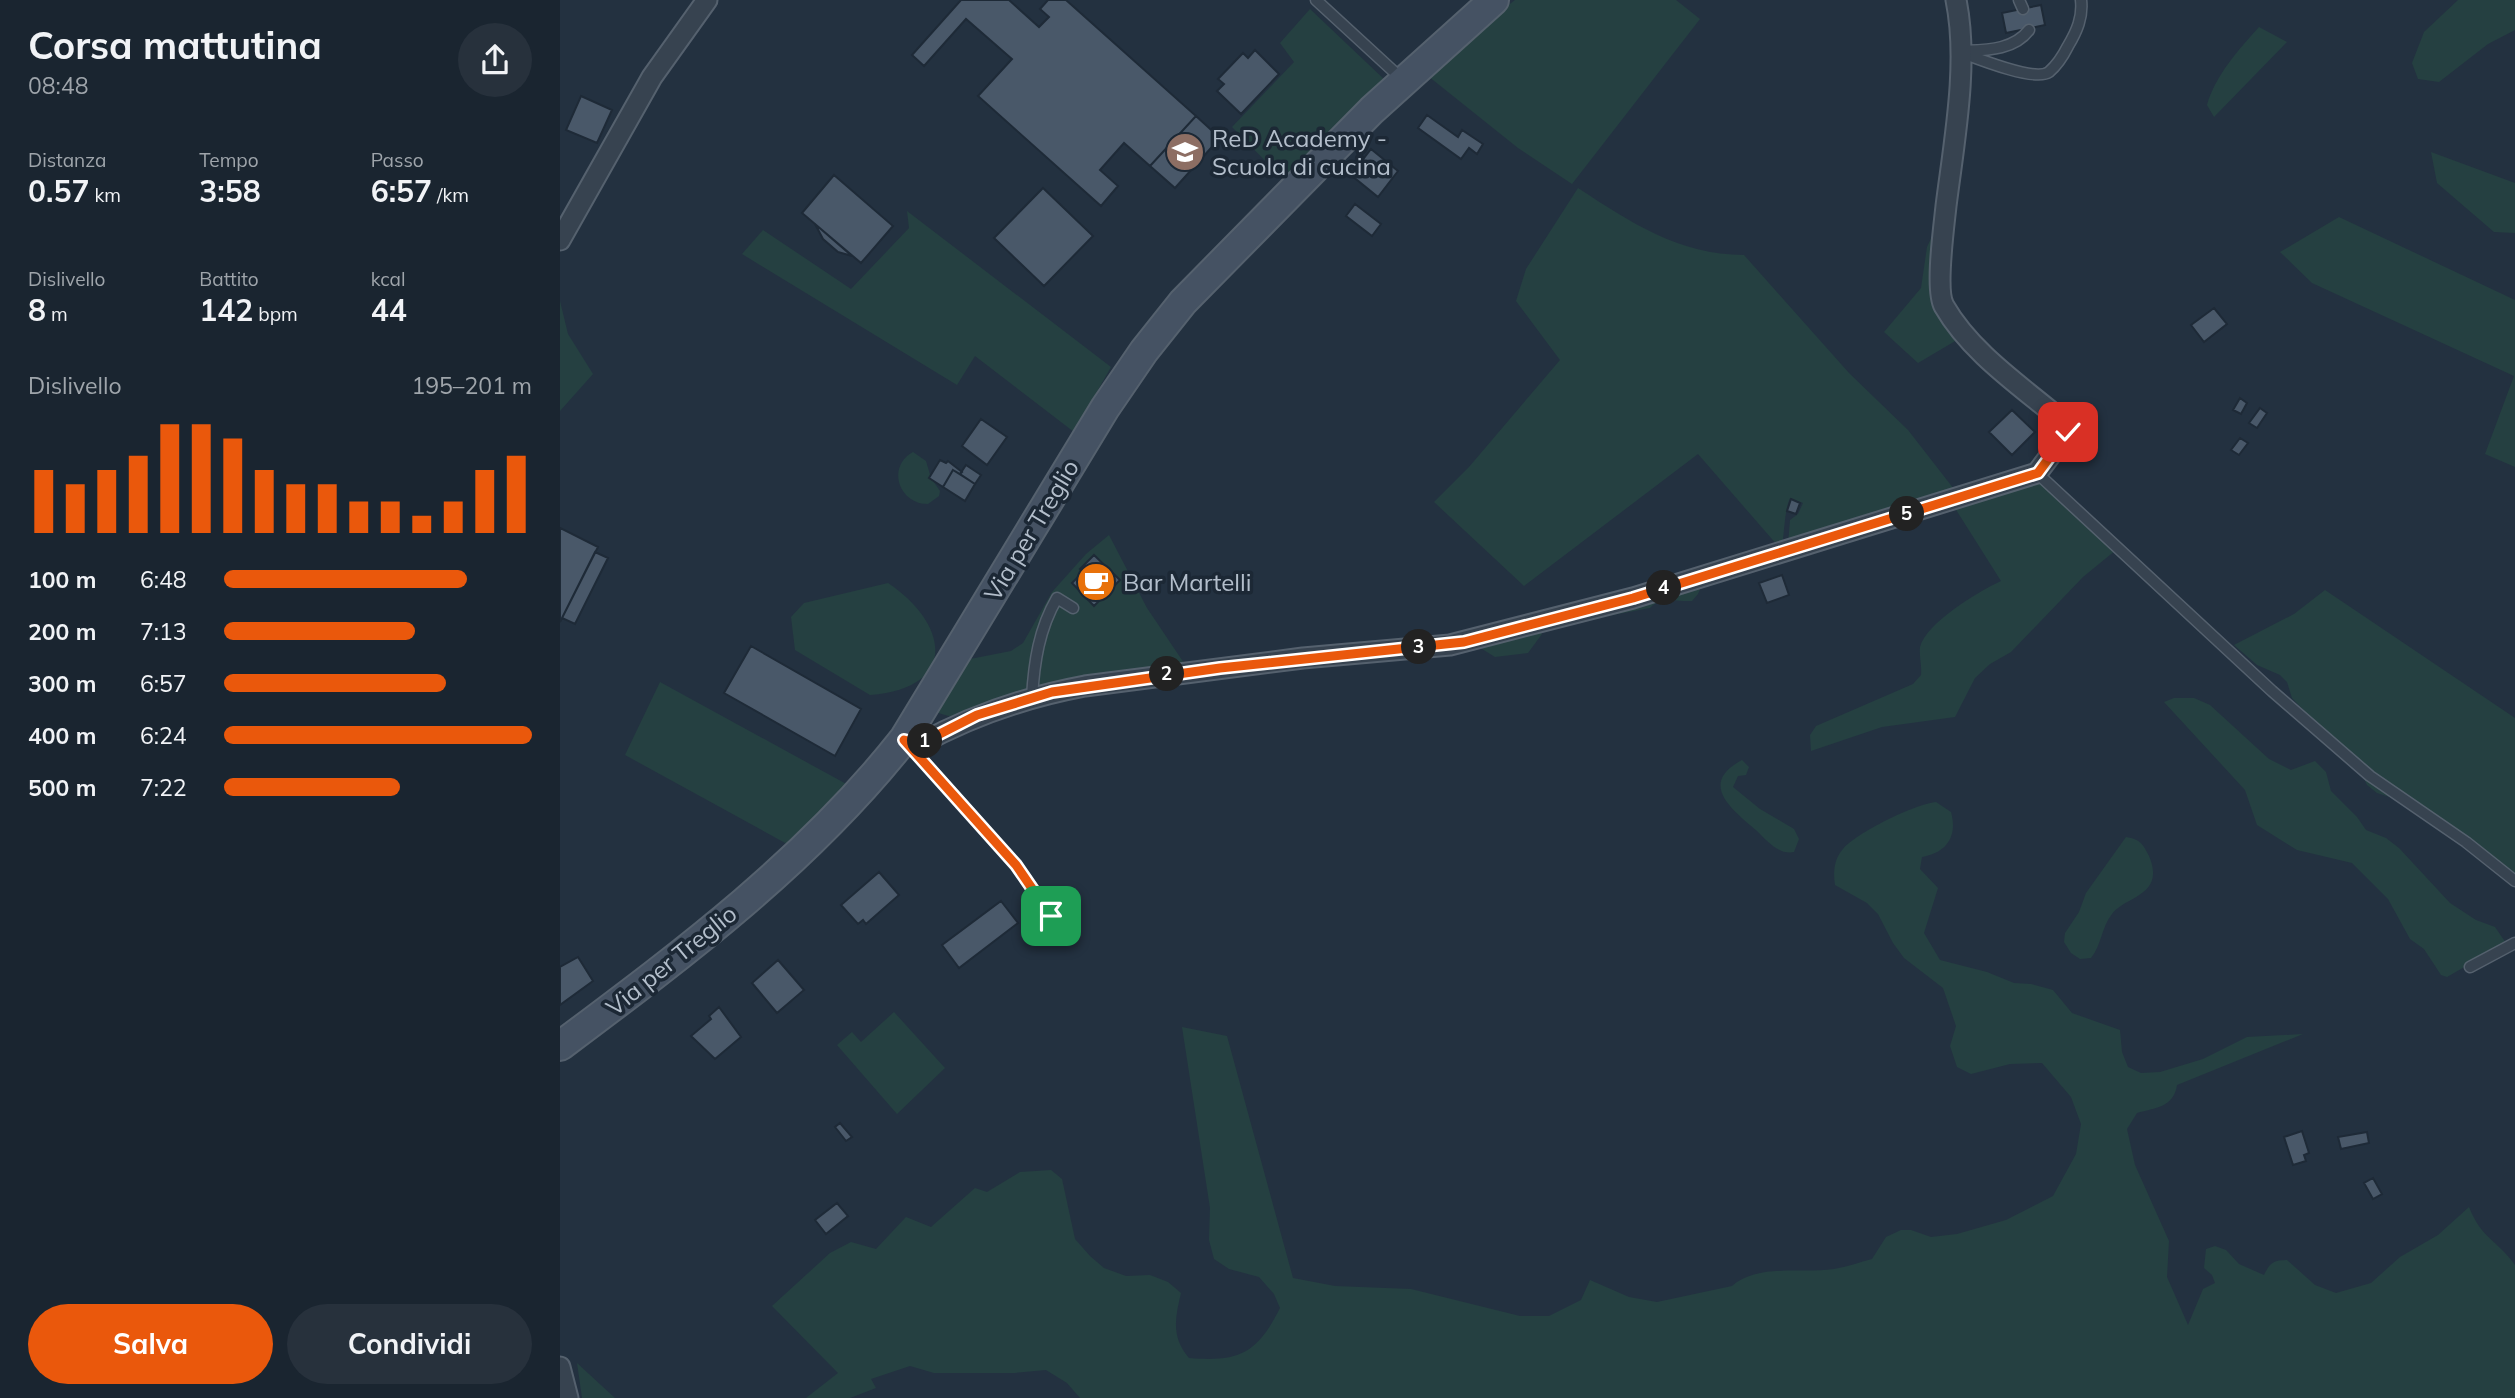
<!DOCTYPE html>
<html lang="it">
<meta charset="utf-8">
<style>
:root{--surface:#1a2530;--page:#27313c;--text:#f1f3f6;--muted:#9fa5ab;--accent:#ea580c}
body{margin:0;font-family:Mulish,sans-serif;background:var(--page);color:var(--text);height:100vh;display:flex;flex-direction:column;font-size:26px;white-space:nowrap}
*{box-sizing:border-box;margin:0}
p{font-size:23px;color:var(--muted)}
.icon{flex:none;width:38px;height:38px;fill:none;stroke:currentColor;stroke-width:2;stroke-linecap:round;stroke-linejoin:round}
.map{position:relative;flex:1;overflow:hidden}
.details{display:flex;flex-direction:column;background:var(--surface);width:560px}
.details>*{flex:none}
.pin{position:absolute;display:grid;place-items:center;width:60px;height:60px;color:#fff;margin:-30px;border-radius:14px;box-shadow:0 4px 10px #0006}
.km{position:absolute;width:35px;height:35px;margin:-18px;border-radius:50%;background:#222;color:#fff;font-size:19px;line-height:35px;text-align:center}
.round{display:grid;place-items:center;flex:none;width:74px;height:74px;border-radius:37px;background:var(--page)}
.head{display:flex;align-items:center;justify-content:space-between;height:119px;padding:0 28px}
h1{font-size:38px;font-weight:700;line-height:52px}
.metrics{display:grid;grid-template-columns:repeat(3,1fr);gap:10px;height:119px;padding:7px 28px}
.metrics div{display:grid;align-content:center}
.metrics b{font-size:30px;font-weight:700}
.metrics small{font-size:19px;font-weight:400}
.metrics p{font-size:19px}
.chart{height:196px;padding:14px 28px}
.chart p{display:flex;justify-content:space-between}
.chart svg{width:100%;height:126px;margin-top:7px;stroke:var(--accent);stroke-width:6}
.cta{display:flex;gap:14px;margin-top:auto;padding:14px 28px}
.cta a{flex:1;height:80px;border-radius:42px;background:var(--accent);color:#fff;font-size:28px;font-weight:700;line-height:80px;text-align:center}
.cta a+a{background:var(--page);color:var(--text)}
ul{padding:0 28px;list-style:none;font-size:23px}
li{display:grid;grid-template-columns:112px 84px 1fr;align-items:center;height:52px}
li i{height:18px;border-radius:9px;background:var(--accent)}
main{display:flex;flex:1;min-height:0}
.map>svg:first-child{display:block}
.green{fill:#254041}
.building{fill:#495869;stroke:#1e2a37;stroke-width:2}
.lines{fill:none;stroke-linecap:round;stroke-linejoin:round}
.lane-casing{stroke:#55616e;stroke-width:13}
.street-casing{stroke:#55616e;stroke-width:23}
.secondary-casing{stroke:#55616e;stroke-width:32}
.lane{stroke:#374350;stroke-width:10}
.street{stroke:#374350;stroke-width:19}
.secondary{stroke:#455263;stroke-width:28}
.route-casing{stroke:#fff;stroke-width:14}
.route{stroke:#ea580c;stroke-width:9}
.labels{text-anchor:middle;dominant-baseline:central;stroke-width:7;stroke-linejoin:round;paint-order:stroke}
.poi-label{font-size:24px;fill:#b3becb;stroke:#1c2835;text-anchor:start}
.street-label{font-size:24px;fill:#b3becb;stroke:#1c2835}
</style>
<main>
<section class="details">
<div class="head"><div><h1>Corsa mattutina</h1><p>08:48</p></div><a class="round"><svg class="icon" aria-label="share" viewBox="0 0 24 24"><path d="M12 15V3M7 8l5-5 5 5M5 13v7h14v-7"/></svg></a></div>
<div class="metrics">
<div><p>Distanza</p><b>0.57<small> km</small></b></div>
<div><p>Tempo</p><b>3:58</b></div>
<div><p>Passo</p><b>6:57<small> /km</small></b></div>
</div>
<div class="metrics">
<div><p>Dislivello</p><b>8<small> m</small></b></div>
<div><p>Battito</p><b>142<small> bpm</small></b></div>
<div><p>kcal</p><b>44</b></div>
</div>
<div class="chart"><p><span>Dislivello</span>195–201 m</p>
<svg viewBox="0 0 160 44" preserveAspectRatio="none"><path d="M5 44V22M15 44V27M25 44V22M35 44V17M45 44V6M55 44V6M65 44V11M75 44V22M85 44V27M95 44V27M105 44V33M115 44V33M125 44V38M135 44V33M145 44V22M155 44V17"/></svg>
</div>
<ul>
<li><b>100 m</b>6:48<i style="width:79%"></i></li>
<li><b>200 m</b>7:13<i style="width:62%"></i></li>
<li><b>300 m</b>6:57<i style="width:72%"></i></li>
<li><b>400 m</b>6:24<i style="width:100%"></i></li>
<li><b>500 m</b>7:22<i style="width:57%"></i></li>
</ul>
<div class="cta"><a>Salva</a><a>Condividi</a></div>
</section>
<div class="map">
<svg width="1955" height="1398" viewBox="0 0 1955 1398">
<rect width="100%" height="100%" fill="#233140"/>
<path class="green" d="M 955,0 L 1116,0 L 1140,19 L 1012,184 L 958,148 L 863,72 Z
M 1898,0 L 1955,0 L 1955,30 L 1928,44 L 1879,82 L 1858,79 L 1852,63 L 1864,32 Z
M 750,9 L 826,81 L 725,181 L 672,127 L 734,62 L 720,43 Z
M 1699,27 L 1727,42 L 1654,117 L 1647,105 C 1655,76 1679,49 1699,27 Z
M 1871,152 L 1955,183 L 1955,233 L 1934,232 L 1877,183 Z
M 1018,188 C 1070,222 1119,255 1184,255 L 1289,373 L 1348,430 L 1397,493 L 1228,544 L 1230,520 L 1238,514 L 1243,503 L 1230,498 C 1224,512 1225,529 1222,545 L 1218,546 L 1138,454 L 964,586 L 874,502 L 909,467 L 1000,360 L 956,301 L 966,269 Z
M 347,211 L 551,367 L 514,432 L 415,356 L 397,385 L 182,254 L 203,230 L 291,289 L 349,228 Z
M 1779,217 L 1955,300 L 1955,467 L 1925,454 L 1954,376 L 1752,283 L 1720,252 Z
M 1375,230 L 1377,247 L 1402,337 L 1358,363 L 1324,332 L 1361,288 L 1367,247 Z
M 0,301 L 8,334 L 33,374 L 0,411 Z
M 353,452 L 366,461 L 371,478 L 380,491 L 379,496 L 368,504 C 339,504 326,467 353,452 Z
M 1476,479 L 1556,550 L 1523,577 L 1451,652 L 1430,664 L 1415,678 L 1395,717 L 1322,727 L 1251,751 L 1250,735 L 1256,726 L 1353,684 L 1361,675 C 1362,666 1359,656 1360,647 C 1366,623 1419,591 1441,581 L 1393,505 Z
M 549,535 L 587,608 L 626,666 L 512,684 L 392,717 L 375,712 L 410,659 L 451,651 L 463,643 L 492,592 L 526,554 Z
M 1143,582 L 1138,594 L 1132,601 C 1117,602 1101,596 1090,608 L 979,629 L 982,634 L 968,653 L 935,657 L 911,642 Z
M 328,583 C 389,624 399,688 310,695 L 235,650 L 231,617 L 244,603 Z
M 1765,590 L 1955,718 L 1955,878 L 1839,800 L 1817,793 L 1807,785 L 1799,768 L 1732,698 L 1727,682 L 1720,675 L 1697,665 L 1674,645 L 1734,614 Z
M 100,682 L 290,786 L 227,844 L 65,755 Z
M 1614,698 L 1634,698 L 1650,705 L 1709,759 L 1731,770 L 1755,761 L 1766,772 L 1771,791 L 1797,817 L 1806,830 L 1826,838 L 1839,848 L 1890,903 L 1916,920 L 1935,927 L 1946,943 L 1887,977 L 1881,975 L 1864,949 L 1850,939 L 1828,899 L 1792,863 L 1737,850 L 1697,825 L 1685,790 L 1604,702 Z
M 1182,760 L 1189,767 L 1186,775 L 1178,776 L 1173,787 L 1200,809 L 1234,829 L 1239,839 L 1234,852 C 1219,855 1207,841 1197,831 C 1173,810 1137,784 1182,760 Z
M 1376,802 L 1391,812 C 1398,837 1386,853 1362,857 L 1360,869 L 1378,888 L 1364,933 L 1380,960 L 1427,972 L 1454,983 L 1471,984 L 1493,990 L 1512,1013 L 1560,1030 L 1562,1052 L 1568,1067 L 1581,1073 L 1600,1072 L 1643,1059 L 1687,1037 L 1743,1034 L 1617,1085 C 1614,1107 1595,1108 1577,1113 L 1567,1129 L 1575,1165 L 1609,1241 L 1607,1277 L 1628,1325 L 1643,1289 L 1655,1283 L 1652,1275 L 1644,1268 L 1646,1249 L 1655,1246 L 1666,1250 L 1679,1264 L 1704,1275 C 1710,1263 1713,1260 1727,1260 L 1755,1285 L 1776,1293 L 1811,1283 L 1840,1257 L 1878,1235 L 1909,1207 C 1921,1238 1937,1240 1955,1265 L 1955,1398 L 520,1398 L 507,1383 L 486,1370 L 454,1373 L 374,1373 L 350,1366 L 311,1379 L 316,1388 L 290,1398 L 246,1398 L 278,1373 L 212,1306 L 270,1253 L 291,1242 L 316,1249 L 346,1217 L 371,1227 L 415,1188 L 427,1192 L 460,1172 L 491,1170 L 502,1179 L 515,1239 L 530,1256 L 544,1268 L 566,1276 L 590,1275 L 608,1282 L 621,1293 C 615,1318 611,1337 629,1358 C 679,1362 697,1354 720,1308 L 714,1294 L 699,1277 L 669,1269 L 654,1259 L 649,1240 L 650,1208 L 622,1027 L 667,1036 L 733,1278 L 775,1286 L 851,1289 L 960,1316 L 989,1316 L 1021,1300 L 1030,1280 L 1069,1297 L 1097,1302 L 1172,1286 C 1198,1263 1242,1274 1274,1269 C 1287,1267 1300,1262 1312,1259 L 1326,1237 L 1341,1230 L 1351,1230 L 1371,1237 L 1397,1234 L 1446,1220 L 1493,1196 L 1516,1154 L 1521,1124 L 1511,1097 L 1482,1063 L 1450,1064 L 1411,1074 L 1397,1067 L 1390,1046 L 1396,1026 L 1383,988 L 1344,958 L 1333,943 L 1318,914 L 1307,903 L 1275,885 C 1273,872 1274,859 1283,849 C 1296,833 1355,804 1376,802 Z
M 1566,837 C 1580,839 1583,844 1589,856 C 1606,896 1565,896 1552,914 C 1541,928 1542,944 1531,958 L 1520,959 L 1511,953 L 1504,942 L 1505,933 L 1519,912 L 1526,893 Z
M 334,1012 L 385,1068 L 337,1114 L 277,1045 L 292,1032 L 301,1042 Z
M 17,1363 L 55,1398 L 22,1398 Z"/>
<path class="building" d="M 401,0 L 449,0 L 479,27 L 489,17 L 480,9 L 488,0 L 506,0 L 636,116 L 590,166 L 564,143 L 540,170 L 558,186 L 541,206 L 418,96 L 452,59 L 406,19 L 364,66 L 352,55 Z
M 1481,5 L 1485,25 L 1446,33 L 1442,13 Z
M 695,50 L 719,74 L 681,114 L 657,91 L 664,84 L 658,79 L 683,53 L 688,58 Z
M 21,96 L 52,110 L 37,143 L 6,130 Z
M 867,115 L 898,137 L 902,130 L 923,144 L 917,154 L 909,148 L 901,159 L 858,128 Z
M 636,116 L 660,138 L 615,188 L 590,166 Z
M 811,149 L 838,171 L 818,197 L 791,175 Z
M 274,175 L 333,226 L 301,263 L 242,213 Z
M 483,188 L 533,236 L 484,286 L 434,238 Z
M 795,204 L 821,224 L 812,236 L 786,216 Z
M 255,224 L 292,256 L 278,252 L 263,239 Z
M 1654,308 L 1667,324 L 1644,342 L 1631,325 Z
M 1680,398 L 1687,403 L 1681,414 L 1673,410 Z
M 1700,408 L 1707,413 L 1697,428 L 1689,423 Z
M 1452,410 L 1475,432 L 1452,455 L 1429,432 Z
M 421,419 L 447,437 L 427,465 L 402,446 Z
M 1680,438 L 1688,443 L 1679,455 L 1671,450 Z
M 380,460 L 386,463 L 388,461 L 402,472 L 400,474 L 393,470 L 383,487 L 369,478 Z
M 406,465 L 421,475 L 415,484 L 400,474 Z
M 393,470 L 415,484 L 405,501 L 383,487 Z
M 1231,499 L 1240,503 L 1236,514 L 1227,511 Z
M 0,528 L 38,547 L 0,622 Z
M 35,552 L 48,558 L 15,624 L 2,618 Z
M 534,555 L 560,580 L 534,606 L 512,583 L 523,572 L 520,569 Z
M 1222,575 L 1229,595 L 1207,603 L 1199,583 Z
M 191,646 L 301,709 L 275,756 L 164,693 Z
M 319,872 L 339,895 L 306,924 L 303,920 L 298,924 L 281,905 Z
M 441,901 L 458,923 L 399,968 L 382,945 Z
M 18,957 L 33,981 L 0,1005 L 0,967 Z
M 218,960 L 244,990 L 217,1013 L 192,983 Z
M 159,1007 L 181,1037 L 155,1059 L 131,1036 L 151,1019 L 149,1016 Z
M 280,1123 L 292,1137 L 286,1141 L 275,1127 Z
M 1742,1131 L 1749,1153 L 1744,1155 L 1746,1161 L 1733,1165 L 1724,1137 Z
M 1807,1132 L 1809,1143 L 1781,1149 L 1778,1137 Z
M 1813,1178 L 1822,1194 L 1813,1199 L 1804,1183 Z
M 277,1203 L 288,1216 L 266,1234 L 255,1220 Z"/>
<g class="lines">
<defs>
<path id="lane" d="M 756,0 L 843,80
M 1459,0 L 1463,9
M 1404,51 C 1427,50 1454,50 1469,30
M 1400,52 C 1416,58 1475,82 1489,72 C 1496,66 1504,54 1508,46 C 1517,31 1523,17 1521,0
M 1477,473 L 1712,691 L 1810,776 L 1906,842 L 1955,881
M 472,698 C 474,662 479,629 497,598 L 513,608
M 349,745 L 456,865 L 491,916
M 1910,967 L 1955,943"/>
<path id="street" d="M 0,240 L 92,77 L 147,0
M 344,739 L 360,744 C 413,715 466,697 525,686 L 743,658 L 890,645 L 1073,598 L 1477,473 L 1508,432 L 1501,420 C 1461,386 1411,353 1384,306 C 1375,290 1384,226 1386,206 C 1394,142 1409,63 1396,0
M 0,1367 L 8,1398"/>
<path id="secondary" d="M 0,1046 C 123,954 248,861 344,739 L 545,408 L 584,351 L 623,302 L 812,110 L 934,0"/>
</defs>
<use href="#lane" class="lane-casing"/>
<use href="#street" class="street-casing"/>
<use href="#secondary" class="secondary-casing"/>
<use href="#lane" class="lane"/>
<use href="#street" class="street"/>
<use href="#secondary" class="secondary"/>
</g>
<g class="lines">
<defs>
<path id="route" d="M 491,916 L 456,865 L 344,740 L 360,744 L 417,715 L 492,692 L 660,668 L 904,642 L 1073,598 L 1478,473 L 1508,432"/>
</defs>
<use href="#route" class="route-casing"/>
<use href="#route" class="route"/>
</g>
<defs>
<symbol id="school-disc" viewBox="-11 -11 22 22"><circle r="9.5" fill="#8d6e63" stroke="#1c2835"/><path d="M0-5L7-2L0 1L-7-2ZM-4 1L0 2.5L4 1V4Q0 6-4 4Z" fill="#fff"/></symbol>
<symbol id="cafe-disc" viewBox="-11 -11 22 22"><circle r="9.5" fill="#e8710a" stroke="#1c2835"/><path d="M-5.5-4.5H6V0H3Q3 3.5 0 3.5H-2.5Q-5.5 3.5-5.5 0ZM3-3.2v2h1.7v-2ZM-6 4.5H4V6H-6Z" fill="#fff"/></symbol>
</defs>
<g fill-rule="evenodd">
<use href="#school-disc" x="603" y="130" width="44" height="44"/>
<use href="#cafe-disc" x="514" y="560" width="44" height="44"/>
</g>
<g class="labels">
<g class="poi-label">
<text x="652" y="138">ReD Academy -<tspan x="652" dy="28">Scuola di cucina</tspan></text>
<text x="563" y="582">Bar Martelli</text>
</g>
<g class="street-label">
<text transform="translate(471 530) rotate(-59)">Via per Treglio</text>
<text transform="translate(111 960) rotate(-39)">Via per Treglio</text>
</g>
</g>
</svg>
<div class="pin" style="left:491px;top:916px;background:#1e9e55"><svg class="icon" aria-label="arrive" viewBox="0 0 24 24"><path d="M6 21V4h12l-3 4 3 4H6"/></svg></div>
<div class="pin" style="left:1508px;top:432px;background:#d93025"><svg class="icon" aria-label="check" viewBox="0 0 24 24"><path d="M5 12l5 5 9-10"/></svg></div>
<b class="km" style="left:365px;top:741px">1</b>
<b class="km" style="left:607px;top:674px">2</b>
<b class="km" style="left:859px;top:647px">3</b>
<b class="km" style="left:1104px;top:588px">4</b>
<b class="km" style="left:1347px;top:514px">5</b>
</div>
</main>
